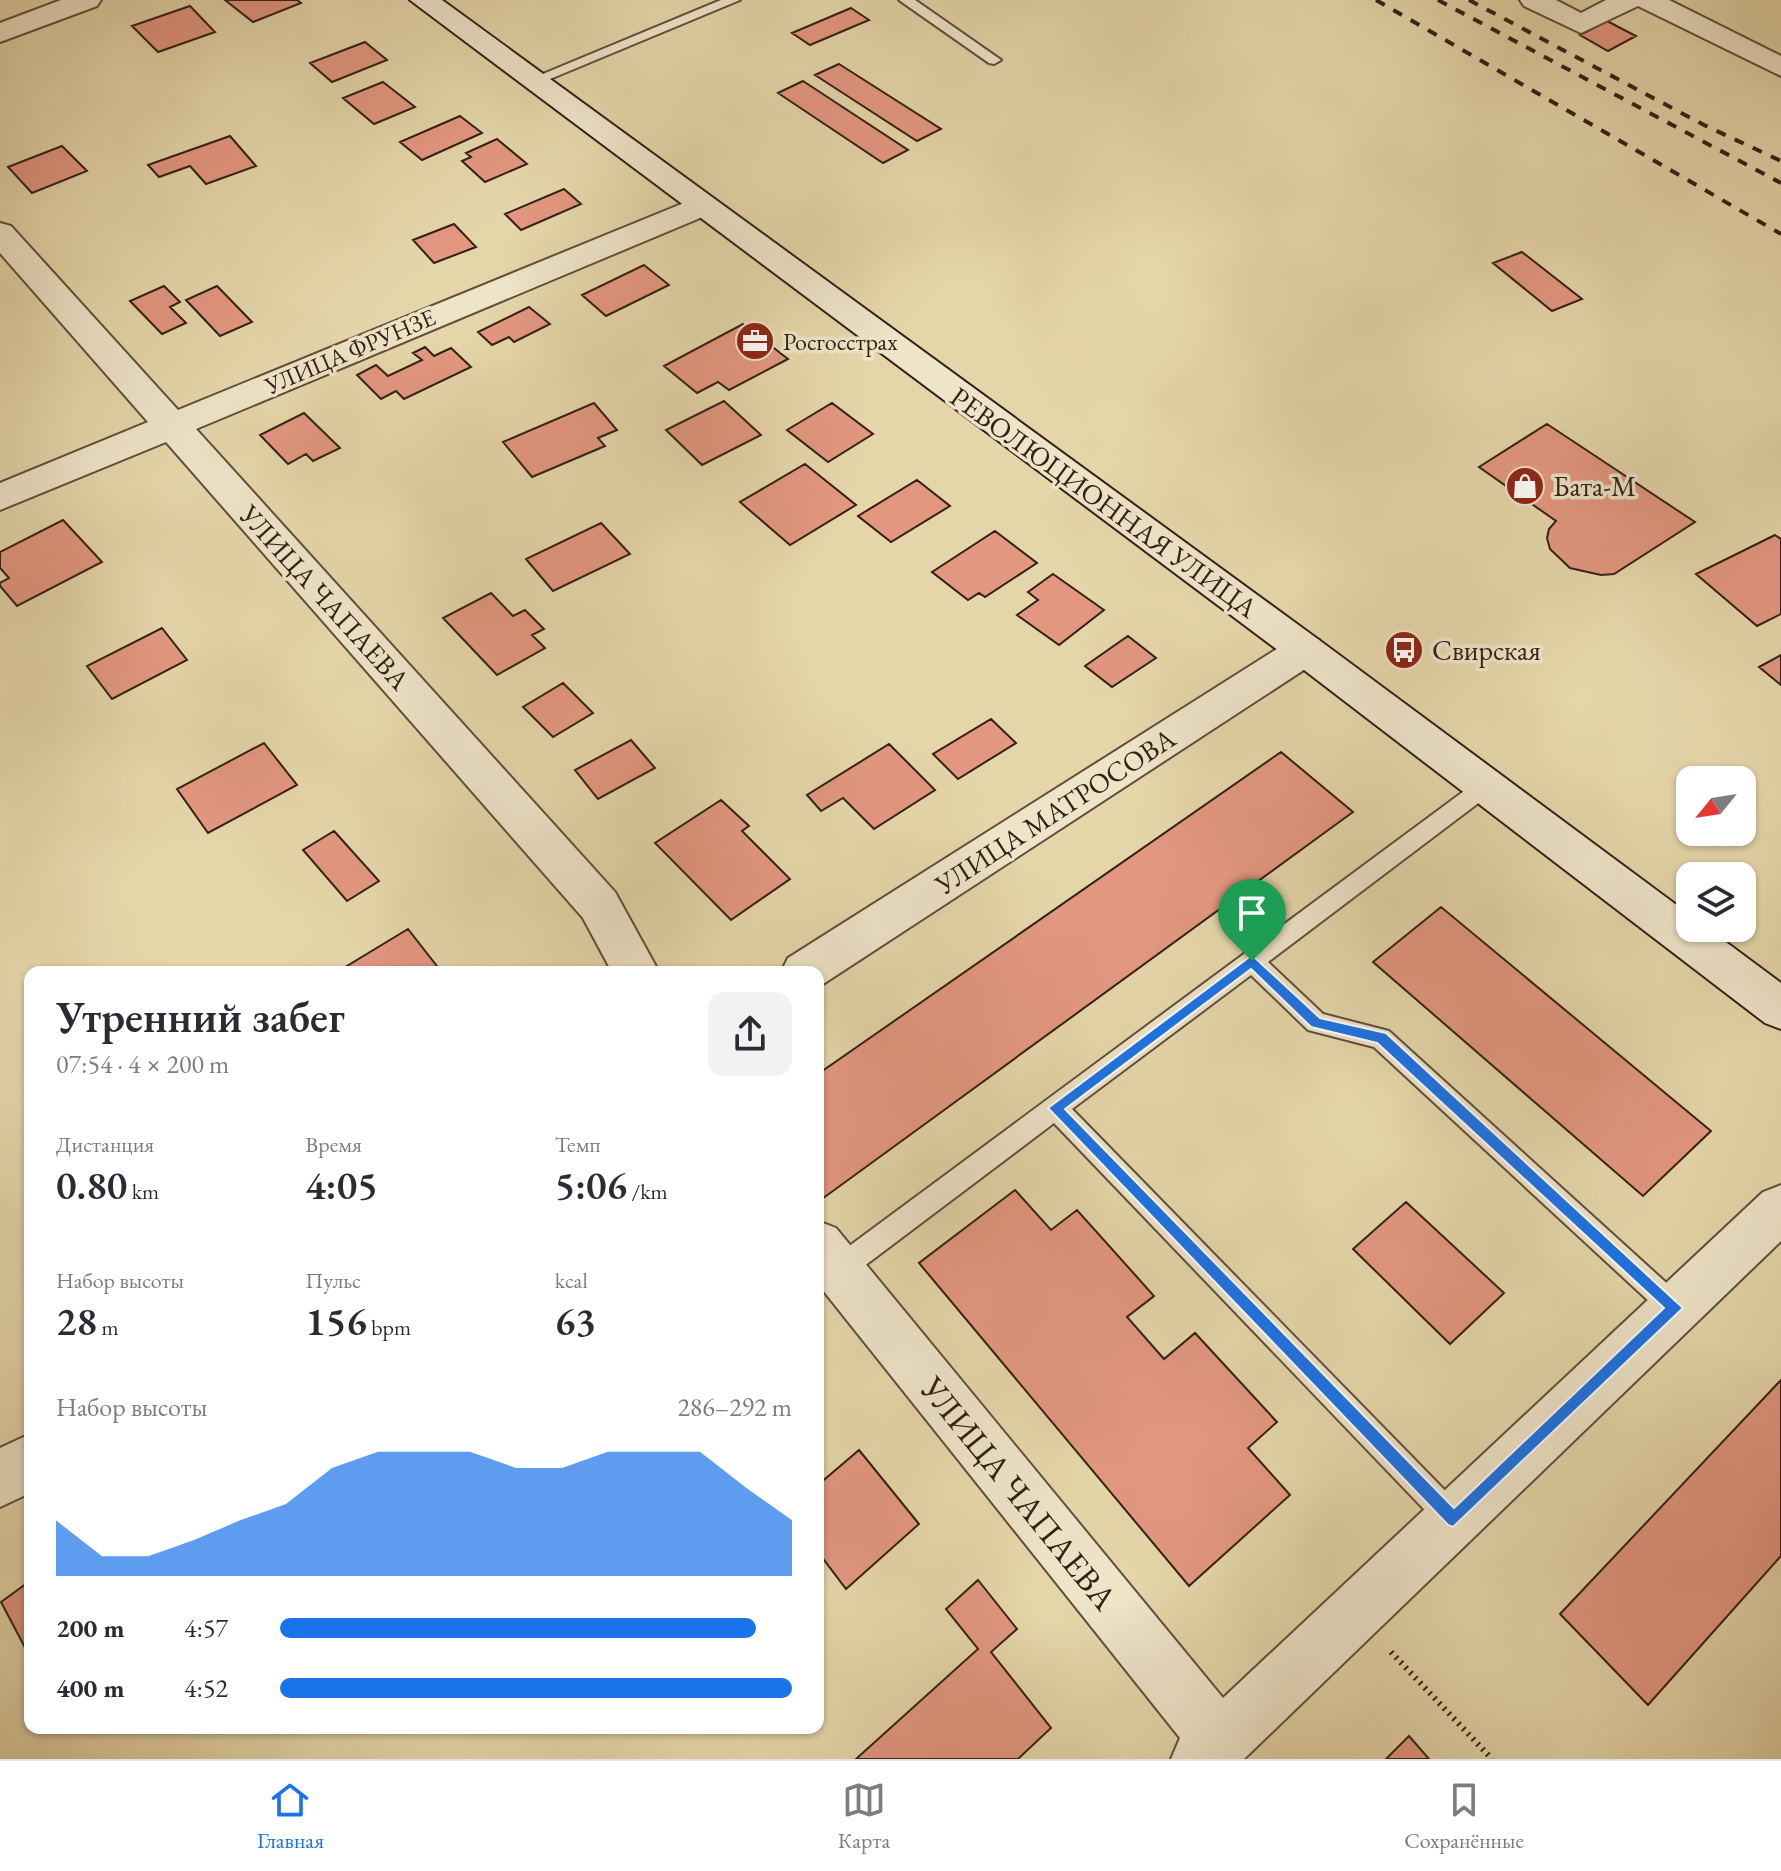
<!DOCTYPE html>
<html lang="ru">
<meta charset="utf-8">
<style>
:root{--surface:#fff;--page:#f2f2f3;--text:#2b2b33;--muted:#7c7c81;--line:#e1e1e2;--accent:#1a73e8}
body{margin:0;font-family:"EB Garamond",serif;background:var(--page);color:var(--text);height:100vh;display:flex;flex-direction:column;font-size:30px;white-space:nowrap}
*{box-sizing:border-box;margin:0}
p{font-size:26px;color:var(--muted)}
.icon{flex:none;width:44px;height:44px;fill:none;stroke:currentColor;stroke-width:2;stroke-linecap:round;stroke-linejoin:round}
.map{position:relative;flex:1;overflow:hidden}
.sheet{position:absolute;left:24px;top:966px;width:800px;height:768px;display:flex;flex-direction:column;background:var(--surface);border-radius:16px;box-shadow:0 2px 6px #0004}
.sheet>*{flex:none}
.needle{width:52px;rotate:240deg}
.fabs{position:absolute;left:1676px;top:766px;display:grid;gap:16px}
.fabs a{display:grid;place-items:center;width:80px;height:80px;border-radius:16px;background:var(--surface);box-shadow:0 2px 6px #0004;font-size:40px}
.pin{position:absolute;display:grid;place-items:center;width:68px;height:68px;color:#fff;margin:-82px -34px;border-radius:50% 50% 50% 0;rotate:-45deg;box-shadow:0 0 8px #0007}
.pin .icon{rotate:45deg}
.round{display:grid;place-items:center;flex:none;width:84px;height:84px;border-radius:16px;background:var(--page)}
.headline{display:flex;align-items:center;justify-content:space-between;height:136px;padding:0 32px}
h1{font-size:44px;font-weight:600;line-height:60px}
.stats{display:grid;grid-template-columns:repeat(3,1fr);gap:12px;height:136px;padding:8px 32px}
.stats div{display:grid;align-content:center}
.stats b{font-size:40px;font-weight:600}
.stats small{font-size:22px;font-weight:400}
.stats p{font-size:22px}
.chart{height:224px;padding:16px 32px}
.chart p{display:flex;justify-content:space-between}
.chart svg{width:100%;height:144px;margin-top:8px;fill:var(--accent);opacity:.7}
ul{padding:0 32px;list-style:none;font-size:26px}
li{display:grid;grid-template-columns:128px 96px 1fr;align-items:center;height:60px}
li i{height:20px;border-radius:10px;background:var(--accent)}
.dock{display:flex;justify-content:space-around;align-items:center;height:112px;border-top:2px solid var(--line);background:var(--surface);font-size:22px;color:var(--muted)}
.dock a{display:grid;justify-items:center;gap:4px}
.dock .current{color:var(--accent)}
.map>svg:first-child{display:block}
.building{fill:#e39781;stroke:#322016;stroke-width:2}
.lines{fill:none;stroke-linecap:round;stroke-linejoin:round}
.service-casing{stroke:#5f4e3b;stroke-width:4}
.minor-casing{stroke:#5f4e3b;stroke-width:4}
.secondary-casing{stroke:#322016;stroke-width:4}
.path{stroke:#322016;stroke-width:6;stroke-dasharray:2 5;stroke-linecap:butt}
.service{fill:#eee4c8;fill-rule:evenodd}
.minor{fill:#eee4c8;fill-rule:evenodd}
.secondary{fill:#eee4c8;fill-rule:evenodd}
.rail{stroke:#322016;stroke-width:4;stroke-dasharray:10 10;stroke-linecap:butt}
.route{fill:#1a73e8;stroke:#fff;stroke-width:2;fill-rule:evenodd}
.labels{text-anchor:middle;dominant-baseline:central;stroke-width:7;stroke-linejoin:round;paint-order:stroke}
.far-poi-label{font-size:24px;fill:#322016;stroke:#eee4c8;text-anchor:start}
.far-street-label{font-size:24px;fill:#322016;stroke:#eee4c8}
.poi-label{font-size:28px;fill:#322016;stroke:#eee4c8;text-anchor:start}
.street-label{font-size:28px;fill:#322016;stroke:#eee4c8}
.near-street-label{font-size:34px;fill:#322016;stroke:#eee4c8}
</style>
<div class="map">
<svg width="1781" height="1759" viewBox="0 0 1781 1759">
<rect width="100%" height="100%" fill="#e5d6aa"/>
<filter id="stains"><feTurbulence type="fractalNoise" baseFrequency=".0025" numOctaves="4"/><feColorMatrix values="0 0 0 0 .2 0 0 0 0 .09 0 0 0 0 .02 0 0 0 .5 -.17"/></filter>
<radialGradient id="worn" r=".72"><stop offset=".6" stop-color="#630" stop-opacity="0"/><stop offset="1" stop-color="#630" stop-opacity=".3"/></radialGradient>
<path class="building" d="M 225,0 L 297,0 L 301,3 L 253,22 Z
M 190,6 L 215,32 L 158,52 L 132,26 Z
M 851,8 L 869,20 L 810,45 L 792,33 Z
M 1607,21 L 1636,36 L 1608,51 L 1580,35 Z
M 365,42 L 387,60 L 332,82 L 310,63 Z
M 839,64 L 941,129 L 917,141 L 815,75 Z
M 803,81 L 908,150 L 883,163 L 778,93 Z
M 383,82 L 415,107 L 374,124 L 343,98 Z
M 460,116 L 482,133 L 422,160 L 400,142 Z
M 230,136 L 256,166 L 206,184 L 190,166 L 159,177 L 148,165 Z
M 497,139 L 527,164 L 485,182 L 462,161 L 471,157 L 466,153 Z
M 62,146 L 87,171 L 32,193 L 8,167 Z
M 564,189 L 581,204 L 521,230 L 505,214 Z
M 454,224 L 476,247 L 434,263 L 413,240 Z
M 1522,252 L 1582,299 L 1552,311 L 1493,263 Z
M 644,265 L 669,285 L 606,316 L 582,295 Z
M 164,286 L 180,302 L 170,307 L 186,323 L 162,334 L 130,301 Z
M 217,286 L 252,322 L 220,336 L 186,300 Z
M 529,307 L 550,324 L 514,342 L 509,337 L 492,345 L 478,332 Z
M 743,324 L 788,359 L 729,390 L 718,382 L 697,393 L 664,366 Z
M 425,347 L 434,356 L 451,348 L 471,367 L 404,399 L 396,391 L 381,399 L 357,375 L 376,365 L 388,376 L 422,360 L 413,353 Z
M 724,401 L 761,435 L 702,465 L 666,430 Z
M 594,403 L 617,430 L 598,438 L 605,446 L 532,477 L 503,442 Z
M 832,403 L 873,434 L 828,462 L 787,430 Z
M 304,413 L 340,448 L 313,461 L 306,454 L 288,464 L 260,435 Z
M 1547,424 L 1695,522 L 1614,574 L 1601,575 L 1570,568 L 1550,549 L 1547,538 L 1549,529 L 1556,521 L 1479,467 Z
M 805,464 L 856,505 L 790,545 L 740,502 Z
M 917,480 L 950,506 L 891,542 L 858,516 Z
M 63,520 L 102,562 L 17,606 L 0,586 L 0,583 L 9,578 L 0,568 L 0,552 Z
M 601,523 L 630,554 L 553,591 L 526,559 Z
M 995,531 L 1037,563 L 985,597 L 979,593 L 968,600 L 932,572 Z
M 1775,535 L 1781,539 L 1781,614 L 1757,626 L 1696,574 Z
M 1053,574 L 1104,610 L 1059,645 L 1017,615 L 1038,600 L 1028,592 Z
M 491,593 L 513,616 L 525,610 L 544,629 L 532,635 L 545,648 L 497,675 L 443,618 Z
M 162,628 L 187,660 L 112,699 L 87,666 Z
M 1128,636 L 1156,658 L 1112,687 L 1085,666 Z
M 1781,655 L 1781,685 L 1759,667 Z
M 563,683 L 593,713 L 553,737 L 523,707 Z
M 991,719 L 1016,743 L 958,779 L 933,754 Z
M 631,740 L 655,768 L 598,799 L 575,770 Z
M 264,743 L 297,785 L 208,833 L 177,789 Z
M 889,744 L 935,790 L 874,829 L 843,798 L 821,811 L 807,795 Z
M 1281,752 L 1353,812 L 822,1199 L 818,1194 L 818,1074 Z
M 721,800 L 749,826 L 742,831 L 790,879 L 731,920 L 655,843 Z
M 334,831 L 379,881 L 347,901 L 303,850 Z
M 1441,907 L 1711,1131 L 1643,1196 L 1373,962 Z
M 408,929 L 440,970 L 344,972 L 342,969 Z
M 1015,1190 L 1051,1230 L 1077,1210 L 1154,1296 L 1127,1317 L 1164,1359 L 1195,1333 L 1277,1422 L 1248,1448 L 1290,1495 L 1189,1586 L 919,1263 Z
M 1406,1202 L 1504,1293 L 1450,1344 L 1353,1249 Z
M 1781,1380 L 1781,1556 L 1648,1705 L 1560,1614 Z
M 859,1450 L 919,1524 L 846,1589 L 818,1552 L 818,1485 Z
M 978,1580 L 1017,1629 L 991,1652 L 1051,1728 L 1018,1759 L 856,1759 L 978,1649 L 946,1609 Z
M 30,1581 L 30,1657 L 1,1602 Z
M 1409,1736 L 1429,1759 L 1386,1759 Z"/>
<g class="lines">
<defs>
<path id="service" d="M 721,0 L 740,0 L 538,84 L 528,84 L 526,81 Z
M 899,0 L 915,0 L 1001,60 L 994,64 L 989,63 Z
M 1486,778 L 1493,780 L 1497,786 L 1493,792 L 1268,962 L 1323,1014 L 1389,1031 L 1684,1299 L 1688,1308 L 1684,1317 L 1675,1320 L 1666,1317 L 1374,1047 L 1308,1030 L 1251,975 L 1072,1109 L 1463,1509 L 1467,1519 L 1463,1529 L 1453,1533 L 1443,1529 L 1054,1123 L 847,1279 L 838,1282 L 829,1279 L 825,1270 L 829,1261 L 1479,780 Z"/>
<path id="minor" d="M 61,0 L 101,0 L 97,6 L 0,42 L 0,23 Z
M 1520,0 L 1556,0 L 1581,13 L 1606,0 L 1669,0 L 1781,56 L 1781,76 L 1638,6 L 1581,33 L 1524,6 Z
M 701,196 L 712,199 L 717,206 L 712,213 L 196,429 L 615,892 L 659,972 L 612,972 L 583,918 L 166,442 L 0,510 L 0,483 L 148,422 L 0,253 L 0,223 L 11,226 L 178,410 Z
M 1305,635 L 1319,640 L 1325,650 L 1319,660 L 820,986 L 818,972 L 781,972 L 788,958 L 1291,640 Z
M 1781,1185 L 1781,1241 L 1244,1759 L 1171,1759 L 1180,1738 L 818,1284 L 818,1221 L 836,1228 L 1223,1698 L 1763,1192 Z
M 30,1434 L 30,1493 L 0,1507 L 0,1448 Z"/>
<path id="secondary" d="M 410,0 L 442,0 L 1319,640 L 1690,915 L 1690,928 L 1707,928 L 1781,983 L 1781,1029 L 1765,1023 L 1291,660 Z"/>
</defs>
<use href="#service" class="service-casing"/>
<use href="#minor" class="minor-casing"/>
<use href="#secondary" class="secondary-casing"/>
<path class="path" d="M 1391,1652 L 1492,1759"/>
<use href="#service" class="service"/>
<use href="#minor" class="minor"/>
<use href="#secondary" class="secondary"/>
<path class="rail" d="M 1376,0 L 1781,234
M 1438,0 L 1781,183
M 1469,0 L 1704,125 L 1781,161"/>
</g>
<path class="route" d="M 1252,955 L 1320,1018 L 1386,1033 L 1683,1308 L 1453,1527 L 1448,1525 L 1048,1108 ZM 1251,969 L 1311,1027 L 1377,1043 L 1664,1308 L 1454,1508 L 1065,1109 Z"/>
<defs>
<symbol id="office-disc" viewBox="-11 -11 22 22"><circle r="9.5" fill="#8f2418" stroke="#eee4c8"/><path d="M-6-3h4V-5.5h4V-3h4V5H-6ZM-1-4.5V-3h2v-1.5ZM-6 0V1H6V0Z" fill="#fff"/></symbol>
<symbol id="shop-disc" viewBox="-11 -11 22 22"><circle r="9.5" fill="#8f2418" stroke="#eee4c8"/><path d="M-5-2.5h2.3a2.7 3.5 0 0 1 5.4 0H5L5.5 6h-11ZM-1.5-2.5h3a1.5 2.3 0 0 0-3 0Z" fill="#fff"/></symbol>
<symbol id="bus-disc" viewBox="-11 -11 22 22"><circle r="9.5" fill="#8f2418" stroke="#eee4c8"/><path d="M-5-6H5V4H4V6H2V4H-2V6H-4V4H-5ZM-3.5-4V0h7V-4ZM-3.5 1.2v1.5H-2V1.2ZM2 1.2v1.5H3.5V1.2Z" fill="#fff"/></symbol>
</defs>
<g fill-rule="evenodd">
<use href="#office-disc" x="733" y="319" width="44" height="44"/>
<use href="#shop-disc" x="1503" y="464" width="44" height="44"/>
<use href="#bus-disc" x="1382" y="628" width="44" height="44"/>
</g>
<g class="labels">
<g class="far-poi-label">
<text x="783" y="341">Росгосстрах</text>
</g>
<g class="far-street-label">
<text transform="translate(350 351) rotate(-23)">УЛИЦА ФРУНЗЕ</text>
</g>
<g class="poi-label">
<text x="1553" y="486">Бата-М</text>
<text x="1432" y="650">Свирская</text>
</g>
<g class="street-label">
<text transform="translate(1104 502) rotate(36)">РЕВОЛЮЦИОННАЯ УЛИЦА</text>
<text transform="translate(325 597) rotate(48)">УЛИЦА ЧАПАЕВА</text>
<text transform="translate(1055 811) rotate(-33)">УЛИЦА МАТРОСОВА</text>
</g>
<g class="near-street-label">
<text transform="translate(1019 1493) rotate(51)">УЛИЦА ЧАПАЕВА</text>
</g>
</g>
<rect width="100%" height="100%" filter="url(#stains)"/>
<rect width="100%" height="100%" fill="url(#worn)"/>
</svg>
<div class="fabs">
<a><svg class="needle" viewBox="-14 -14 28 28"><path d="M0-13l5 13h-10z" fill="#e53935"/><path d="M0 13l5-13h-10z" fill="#7c7c81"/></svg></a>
<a><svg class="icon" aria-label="layers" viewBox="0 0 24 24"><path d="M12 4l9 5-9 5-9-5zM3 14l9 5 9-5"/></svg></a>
</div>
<div class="pin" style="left:1252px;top:961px;background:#1e9e55"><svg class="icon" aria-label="arrive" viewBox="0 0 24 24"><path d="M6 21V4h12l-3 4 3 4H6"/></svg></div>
<section class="sheet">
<div class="headline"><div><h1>Утренний забег</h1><p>07:54 · 4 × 200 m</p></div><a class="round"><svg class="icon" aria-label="share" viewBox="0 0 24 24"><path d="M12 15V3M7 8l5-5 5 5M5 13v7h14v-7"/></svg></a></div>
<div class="stats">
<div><p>Дистанция</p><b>0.80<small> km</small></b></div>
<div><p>Время</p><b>4:05</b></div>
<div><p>Темп</p><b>5:06<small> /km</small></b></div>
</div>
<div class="stats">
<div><p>Набор высоты</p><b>28<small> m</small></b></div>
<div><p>Пульс</p><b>156<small> bpm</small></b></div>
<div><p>kcal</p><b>63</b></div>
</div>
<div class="chart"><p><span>Набор высоты</span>286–292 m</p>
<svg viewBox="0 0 160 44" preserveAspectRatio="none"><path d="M0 44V27L10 38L20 38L30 33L40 27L50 22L60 11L70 6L80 6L90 6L100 11L110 11L120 6L130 6L140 6L150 17L160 27V44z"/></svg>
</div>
<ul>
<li><b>200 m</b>4:57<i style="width:93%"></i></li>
<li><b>400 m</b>4:52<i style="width:100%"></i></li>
</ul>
</section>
</div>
<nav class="dock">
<a class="current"><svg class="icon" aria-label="home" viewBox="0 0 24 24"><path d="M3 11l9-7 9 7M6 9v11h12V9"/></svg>Главная</a>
<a><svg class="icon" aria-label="map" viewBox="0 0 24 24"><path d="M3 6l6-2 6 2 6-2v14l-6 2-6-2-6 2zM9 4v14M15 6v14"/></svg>Карта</a>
<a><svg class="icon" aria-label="saved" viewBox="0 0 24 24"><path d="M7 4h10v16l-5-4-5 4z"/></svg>Сохранённые</a>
</nav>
